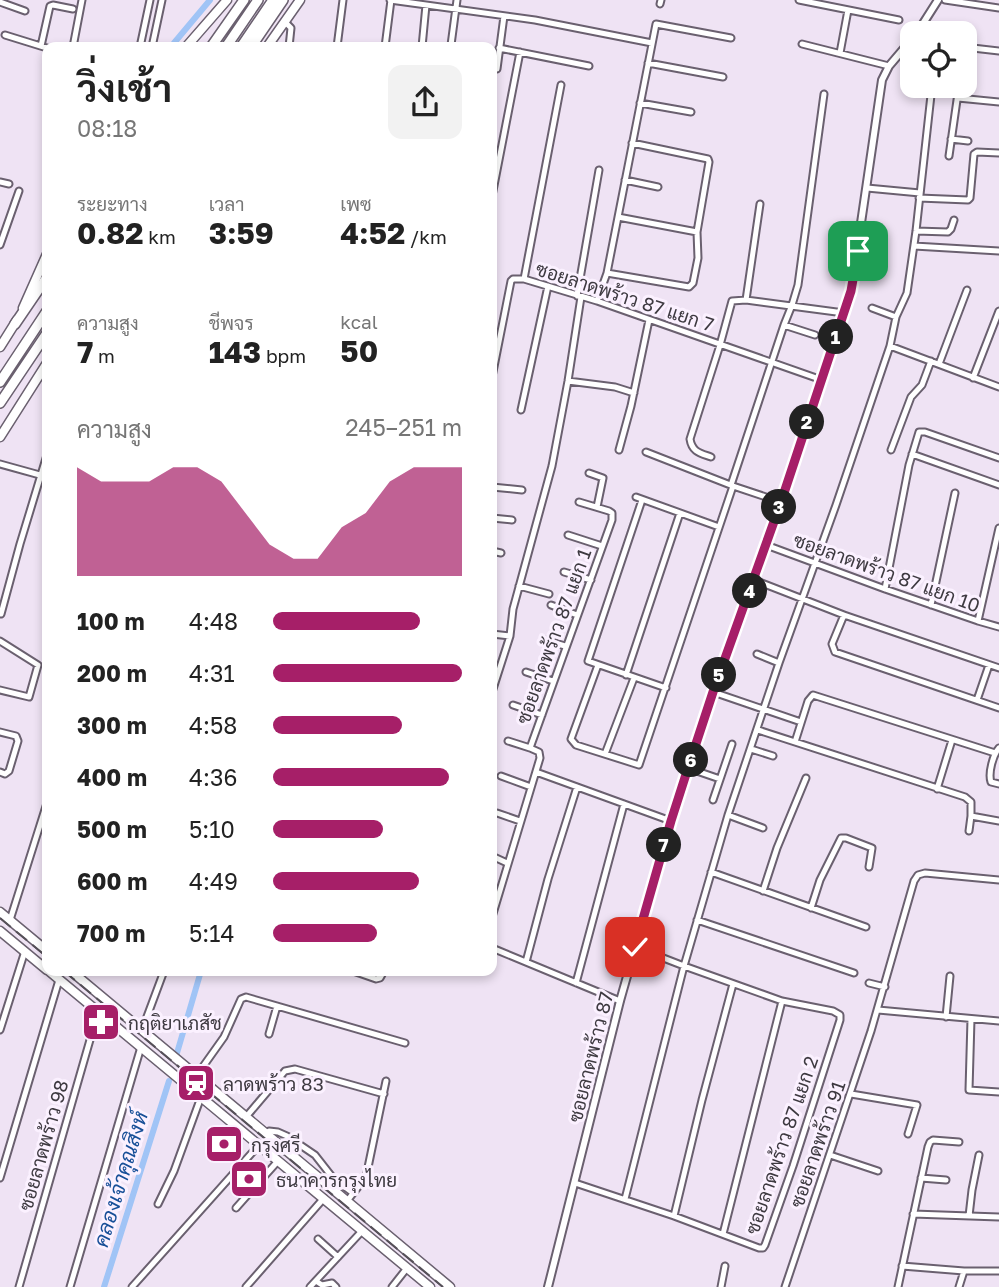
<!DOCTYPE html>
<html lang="th">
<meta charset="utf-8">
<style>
:root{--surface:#fff;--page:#f2f2f2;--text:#222;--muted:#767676;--accent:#a61f68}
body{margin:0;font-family:"Golos Text",Sarabun,sans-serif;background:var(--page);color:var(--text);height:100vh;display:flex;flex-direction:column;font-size:26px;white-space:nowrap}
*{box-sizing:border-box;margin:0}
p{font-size:23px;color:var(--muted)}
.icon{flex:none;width:38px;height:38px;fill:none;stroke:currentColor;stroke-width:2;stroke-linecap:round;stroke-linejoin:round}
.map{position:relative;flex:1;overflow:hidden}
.panel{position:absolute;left:42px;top:42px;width:455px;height:934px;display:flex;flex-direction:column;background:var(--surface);border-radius:14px;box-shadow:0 4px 10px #0003}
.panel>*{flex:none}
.buttons{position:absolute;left:900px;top:21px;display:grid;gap:14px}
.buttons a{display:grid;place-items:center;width:77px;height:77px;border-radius:14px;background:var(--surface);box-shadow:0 4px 10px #0003;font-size:35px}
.pin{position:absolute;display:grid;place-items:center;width:60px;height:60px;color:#fff;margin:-30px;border-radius:14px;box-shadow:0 4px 10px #0006}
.km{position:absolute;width:35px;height:35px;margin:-18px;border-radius:50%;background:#222;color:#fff;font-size:19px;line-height:35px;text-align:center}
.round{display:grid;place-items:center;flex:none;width:74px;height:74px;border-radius:14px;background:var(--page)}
.headline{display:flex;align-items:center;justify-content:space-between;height:119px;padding:0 35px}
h1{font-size:38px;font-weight:700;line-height:52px}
.stats{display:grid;grid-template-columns:repeat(3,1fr);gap:10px;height:119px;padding:7px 35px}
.stats div{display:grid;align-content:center}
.stats b{font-size:30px;font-weight:700}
.stats small{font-size:19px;font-weight:400}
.stats p{font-size:19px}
.chart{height:196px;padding:14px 35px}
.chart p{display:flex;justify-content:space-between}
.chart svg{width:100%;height:126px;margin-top:7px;fill:var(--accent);opacity:.7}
ul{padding:0 35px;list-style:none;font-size:23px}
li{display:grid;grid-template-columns:112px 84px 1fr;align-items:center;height:52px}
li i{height:18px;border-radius:9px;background:var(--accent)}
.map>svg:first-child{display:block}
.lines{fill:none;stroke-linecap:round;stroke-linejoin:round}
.canal{stroke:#a0c4f6;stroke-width:6}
.minor-casing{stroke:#6a606f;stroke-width:9}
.tertiary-casing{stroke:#6a606f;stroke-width:10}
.primary-casing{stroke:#6a606f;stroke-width:11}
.motorway-casing{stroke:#6a606f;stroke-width:12}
.minor{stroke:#fff;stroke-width:5}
.tertiary{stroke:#fff;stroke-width:6}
.primary{stroke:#fff;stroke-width:8}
.motorway{stroke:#fff;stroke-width:9}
.rail{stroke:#555058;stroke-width:2;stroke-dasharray:14 7;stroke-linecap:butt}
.route-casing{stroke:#fff;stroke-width:14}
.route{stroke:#a61f68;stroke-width:9}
.labels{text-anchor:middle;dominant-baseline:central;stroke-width:6;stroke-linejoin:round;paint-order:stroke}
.street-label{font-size:19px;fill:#3e3a41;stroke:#fbf1ff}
.poi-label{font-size:19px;fill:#3e3a41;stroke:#fbf1ff;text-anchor:start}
.water-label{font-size:21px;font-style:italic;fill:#185098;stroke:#fbf1ff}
</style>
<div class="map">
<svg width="999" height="1287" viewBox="0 0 999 1287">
<rect width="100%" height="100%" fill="#efe3f4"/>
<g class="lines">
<path class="canal" d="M 176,47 L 174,43 L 210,0
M 177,1053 L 201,971
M 104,1287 L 169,1081"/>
<defs>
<path id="minor" d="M 390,0 L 535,20 L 652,43
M 799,0 L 899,20
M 945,0 L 999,8
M 0,2 L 25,11
M 660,4 L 661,0
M 285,22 L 291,28 L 289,47
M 5,35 L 47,48
M 802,44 L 889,66
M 451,45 L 457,0
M 41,46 L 50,6 L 53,5 L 73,9
M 73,47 L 82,0
M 140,47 L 150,0
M 152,47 L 162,0
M 337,47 L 343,0
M 385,47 L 391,0
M 422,47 L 426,5
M 964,47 L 999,51
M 499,48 L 589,66
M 840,53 L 848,10
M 648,63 L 723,77
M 497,69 L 504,16
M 958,98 L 999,102
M 640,103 L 691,112
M 951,139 L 968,141
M 949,156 L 959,86
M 625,180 L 658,187
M 0,182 L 9,184
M 867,188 L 920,193
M 492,196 L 520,52
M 919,198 L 968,200 L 970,198 L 974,154 L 977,152 L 999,153
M 618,217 L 697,232
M 916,231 L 948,232 L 951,229 L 954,220
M 0,245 L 19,191
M 914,246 L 999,251
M 607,273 L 689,287 L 693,283 L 698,258 L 697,232 L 709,162 L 708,159 L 632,143
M 524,279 L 561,85
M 577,296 L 599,170
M 746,300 L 760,204
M 597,301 L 607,273 L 656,24 L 731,38
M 872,308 L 896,317
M 784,325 L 815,335
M 890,346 L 999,387
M 939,364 L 967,290
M 492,377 L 511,281 L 513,279 L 524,279 L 597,301 L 822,380
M 973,378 L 999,311
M 568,381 L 615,387 L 634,393
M 521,410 L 548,286
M 619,450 L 631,406 L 649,320
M 891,450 L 911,397 L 922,385 L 931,361
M 646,452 L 733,486 L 781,502
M 912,454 L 999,485
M 711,457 C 700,453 692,452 690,439 L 720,345 L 732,301 L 746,300 L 844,313
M 0,464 L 47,477
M 589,473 L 603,478 L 597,507
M 731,485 L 784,325 L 792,305 L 798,285 L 824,94
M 492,487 L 522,490
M 636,497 L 719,527
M 642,500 L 588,661 L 666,688
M 492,518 L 512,520
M 568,535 L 602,546
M 766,545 L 885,589 L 978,621 L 999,627
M 492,551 L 501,553
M 564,572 L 591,580
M 754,580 L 844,615 L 999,668
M 519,586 L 549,594
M 885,589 L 909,465 L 919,432 L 925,432 L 999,458
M 551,605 L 577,615
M 931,605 L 955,493
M 1,614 L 20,544 L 47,455
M 844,615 L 832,644 L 835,652 L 999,708
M 978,621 L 999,528
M 492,634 L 510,636
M 545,640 L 565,646
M 0,641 L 38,665 L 29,697 L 0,690
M 757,654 L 779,663
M 598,665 L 571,739 L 576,745 L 639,765 L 733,486
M 526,672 L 553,681
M 626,675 L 680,513
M 492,692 L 510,636 L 513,609 L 552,466 L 568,381 L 581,297
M 713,692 L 801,722
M 977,700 L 989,665
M 513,705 L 542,715
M 758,730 L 965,797 L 971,802 L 971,816 L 999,821
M 0,732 L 16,736 L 18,741 L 9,771 L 5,774 L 0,772
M 508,741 L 530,748
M 795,742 L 808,701 L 813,695 L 995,753
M 999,748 C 993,755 988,773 991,782 L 999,784
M 751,749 L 773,756
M 605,754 L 634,678
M 688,768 L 720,779
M 536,772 L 671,821
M 501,776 L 531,787
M 937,789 L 952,740
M 713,800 L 732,744
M 497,813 L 520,821
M 728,815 L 763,828
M 969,831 L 971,816
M 492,856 L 507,863
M 711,872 L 866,927
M 763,891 L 777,848 L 806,778
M 811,908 L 820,880 L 841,838 L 846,838 L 872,848 L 869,867
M 492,917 L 540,758 L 539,752 L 530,748 L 612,520 L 612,513 L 609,511 L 579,502
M 10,920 L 47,803
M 697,920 L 854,973
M 492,948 L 620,1001
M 526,962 L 548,879 L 577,787
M 353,971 L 376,979 L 380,978 L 384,971
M 576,983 L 624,804
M 869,983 L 885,987
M 878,1010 L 999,1021
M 946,1017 L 950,976
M 971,1019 L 969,1090 L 999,1092
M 0,1030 L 25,951
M 142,1030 L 164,971
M 269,1034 L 277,1006
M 197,1075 L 224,1037 L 241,999 L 246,997 L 405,1043
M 851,1094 L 917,1105 L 908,1134
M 246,1117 L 285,1071 L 295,1069 L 384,1094
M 266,1133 L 269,1131 L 278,1132 L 287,1136 L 315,1155 L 333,1178 L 353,1193
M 830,1155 L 878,1171
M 0,1178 L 59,980
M 921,1178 L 946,1180
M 575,1183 L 674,1216 L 759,1248 L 763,1248 L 765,1245 L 793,1166 L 840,1020 L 840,1015 L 833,1011 L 782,1001 L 684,966 L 635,947
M 625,1199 L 684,966 L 728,815 L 779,663 L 836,505 L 890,346 L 896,317 L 907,293 L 916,231 L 932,86
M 347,1201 L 366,1177 L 386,1081
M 158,1204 L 174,1171 L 201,1097
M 236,1208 L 278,1161
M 913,1214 L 999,1217
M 674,1216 L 702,1100 L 733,984
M 969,1216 L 972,1190 L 979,1155
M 723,1234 L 782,1001
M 318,1239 L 338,1257
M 902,1266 L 964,1271 L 999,1271
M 316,1281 L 322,1285 L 332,1283 L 336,1287
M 19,1287 L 98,1012
M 70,1287 L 141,1047
M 132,1287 L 259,1145
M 246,1287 L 324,1198
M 310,1287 L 362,1231
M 392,1287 L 407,1268
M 721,1287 L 725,1266
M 785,1287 L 871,1031 L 914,881 L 918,875 L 925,873 L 999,880
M 898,1287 L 928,1147 L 930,1142 L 933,1140 L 959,1142
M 959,1287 L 964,1271"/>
<path id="tertiary" d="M 917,33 L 938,0
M 548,1287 L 620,1001 L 671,821 L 713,692 L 781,502 L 851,291 L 882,80 L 889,66 L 912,39"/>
<path id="primary" d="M 186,47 L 227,0
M 267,47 L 300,0
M 23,308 L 47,254
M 0,347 L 17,320
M 0,437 L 47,363
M 0,912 L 47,951
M 0,931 L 47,970
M 49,971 L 430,1287
M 71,971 L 450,1287"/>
<path id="motorway" d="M 211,47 L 244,0
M 226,47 L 258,0
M 241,47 L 273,0
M 251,47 L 283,0
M 15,324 L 47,277
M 0,382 L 47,311
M 0,403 L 47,333"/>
</defs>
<use href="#minor" class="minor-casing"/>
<use href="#tertiary" class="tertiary-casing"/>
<use href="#primary" class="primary-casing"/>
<use href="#motorway" class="motorway-casing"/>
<use href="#minor" class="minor"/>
<use href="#tertiary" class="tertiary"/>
<use href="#primary" class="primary"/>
<use href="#motorway" class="motorway"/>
<path class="rail" d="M 0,918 L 47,957
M 64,971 L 443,1287"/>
</g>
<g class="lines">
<defs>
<path id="route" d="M 635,947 L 671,821 L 688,768 L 713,692 L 781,502 L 851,291 L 858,251"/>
</defs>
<use href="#route" class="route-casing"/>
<use href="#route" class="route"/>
</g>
<defs>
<symbol id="pharmacy-square" viewBox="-11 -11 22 22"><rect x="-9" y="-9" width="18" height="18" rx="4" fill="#a61f68" stroke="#fbf1ff"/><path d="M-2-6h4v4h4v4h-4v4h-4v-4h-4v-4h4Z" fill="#fff"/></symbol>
<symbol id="station-square" viewBox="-11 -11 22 22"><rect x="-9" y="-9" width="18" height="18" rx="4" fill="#a61f68" stroke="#fbf1ff"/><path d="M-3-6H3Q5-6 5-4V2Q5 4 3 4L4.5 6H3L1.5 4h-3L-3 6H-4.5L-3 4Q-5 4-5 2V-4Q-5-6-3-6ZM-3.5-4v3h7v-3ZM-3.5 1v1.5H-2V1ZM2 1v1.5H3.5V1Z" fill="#fff"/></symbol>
<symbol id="bank-square" viewBox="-11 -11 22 22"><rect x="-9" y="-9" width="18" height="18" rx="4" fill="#a61f68" stroke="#fbf1ff"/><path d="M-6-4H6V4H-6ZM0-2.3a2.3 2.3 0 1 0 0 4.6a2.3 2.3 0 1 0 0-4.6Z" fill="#fff"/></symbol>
</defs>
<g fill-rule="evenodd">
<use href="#pharmacy-square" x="79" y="1000" width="44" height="44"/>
<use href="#station-square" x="174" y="1061" width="44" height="44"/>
<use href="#bank-square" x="202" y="1122" width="44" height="44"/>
<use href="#bank-square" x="227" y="1157" width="44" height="44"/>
</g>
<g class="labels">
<g class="street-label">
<text transform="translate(625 296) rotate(18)">ซอยลาดพร้าว 87 แยก 7</text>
<text transform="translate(887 572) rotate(20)">ซอยลาดพร้าว 87 แยก 10</text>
<text transform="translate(553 636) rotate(-70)">ซอยลาดพร้าว 87 แยก 1</text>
<text transform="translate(590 1057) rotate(-76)">ซอยลาดพร้าว 87</text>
<text transform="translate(817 1144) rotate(-71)">ซอยลาดพร้าว 91</text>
<text transform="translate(43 1145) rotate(-74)">ซอยลาดพร้าว 98</text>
<text transform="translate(781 1145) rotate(-71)">ซอยลาดพร้าว 87 แยก 2</text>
</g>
<g class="poi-label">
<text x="128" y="1022">กฤติยาเภสัช</text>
<text x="223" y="1083">ลาดพร้าว 83</text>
<text x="251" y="1144">กรุงศรี</text>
<text x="276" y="1179">ธนาคารกรุงไทย</text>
</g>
<g class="water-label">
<text transform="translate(120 1179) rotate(-73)">คลองเจ้าคุณสิงห์</text>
</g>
</g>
</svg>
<div class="buttons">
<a><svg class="icon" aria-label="locate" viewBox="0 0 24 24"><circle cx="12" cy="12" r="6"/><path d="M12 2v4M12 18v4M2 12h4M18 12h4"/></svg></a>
</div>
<div class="pin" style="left:858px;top:251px;background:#1e9e55"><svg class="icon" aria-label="arrive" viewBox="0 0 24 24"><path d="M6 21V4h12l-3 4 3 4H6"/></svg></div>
<div class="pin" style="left:635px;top:947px;background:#d93025"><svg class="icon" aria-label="check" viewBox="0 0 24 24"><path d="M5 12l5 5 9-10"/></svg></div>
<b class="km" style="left:836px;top:337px">1</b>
<b class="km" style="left:807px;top:422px">2</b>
<b class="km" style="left:779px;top:507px">3</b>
<b class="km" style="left:750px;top:591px">4</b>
<b class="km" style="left:719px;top:675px">5</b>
<b class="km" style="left:691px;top:760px">6</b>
<b class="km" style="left:664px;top:845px">7</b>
<section class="panel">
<div class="headline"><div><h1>วิ่งเช้า</h1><p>08:18</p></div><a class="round"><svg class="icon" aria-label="share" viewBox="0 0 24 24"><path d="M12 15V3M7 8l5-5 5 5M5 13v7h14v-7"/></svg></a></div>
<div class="stats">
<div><p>ระยะทาง</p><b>0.82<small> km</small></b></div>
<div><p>เวลา</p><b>3:59</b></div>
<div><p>เพซ</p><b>4:52<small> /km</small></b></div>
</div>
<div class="stats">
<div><p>ความสูง</p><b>7<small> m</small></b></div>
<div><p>ชีพจร</p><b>143<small> bpm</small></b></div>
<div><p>kcal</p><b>50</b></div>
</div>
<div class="chart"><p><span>ความสูง</span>245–251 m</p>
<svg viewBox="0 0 160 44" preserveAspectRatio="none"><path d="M0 44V6L10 11L20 11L30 11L40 6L50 6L60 11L70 22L80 33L90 38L100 38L110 27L120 22L130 11L140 6L150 6L160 6V44z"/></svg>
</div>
<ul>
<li><b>100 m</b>4:48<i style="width:78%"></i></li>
<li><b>200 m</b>4:31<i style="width:100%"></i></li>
<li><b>300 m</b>4:58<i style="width:68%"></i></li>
<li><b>400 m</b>4:36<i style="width:93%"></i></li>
<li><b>500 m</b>5:10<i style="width:58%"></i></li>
<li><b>600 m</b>4:49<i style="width:77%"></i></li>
<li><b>700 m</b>5:14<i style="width:55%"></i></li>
</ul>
</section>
</div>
